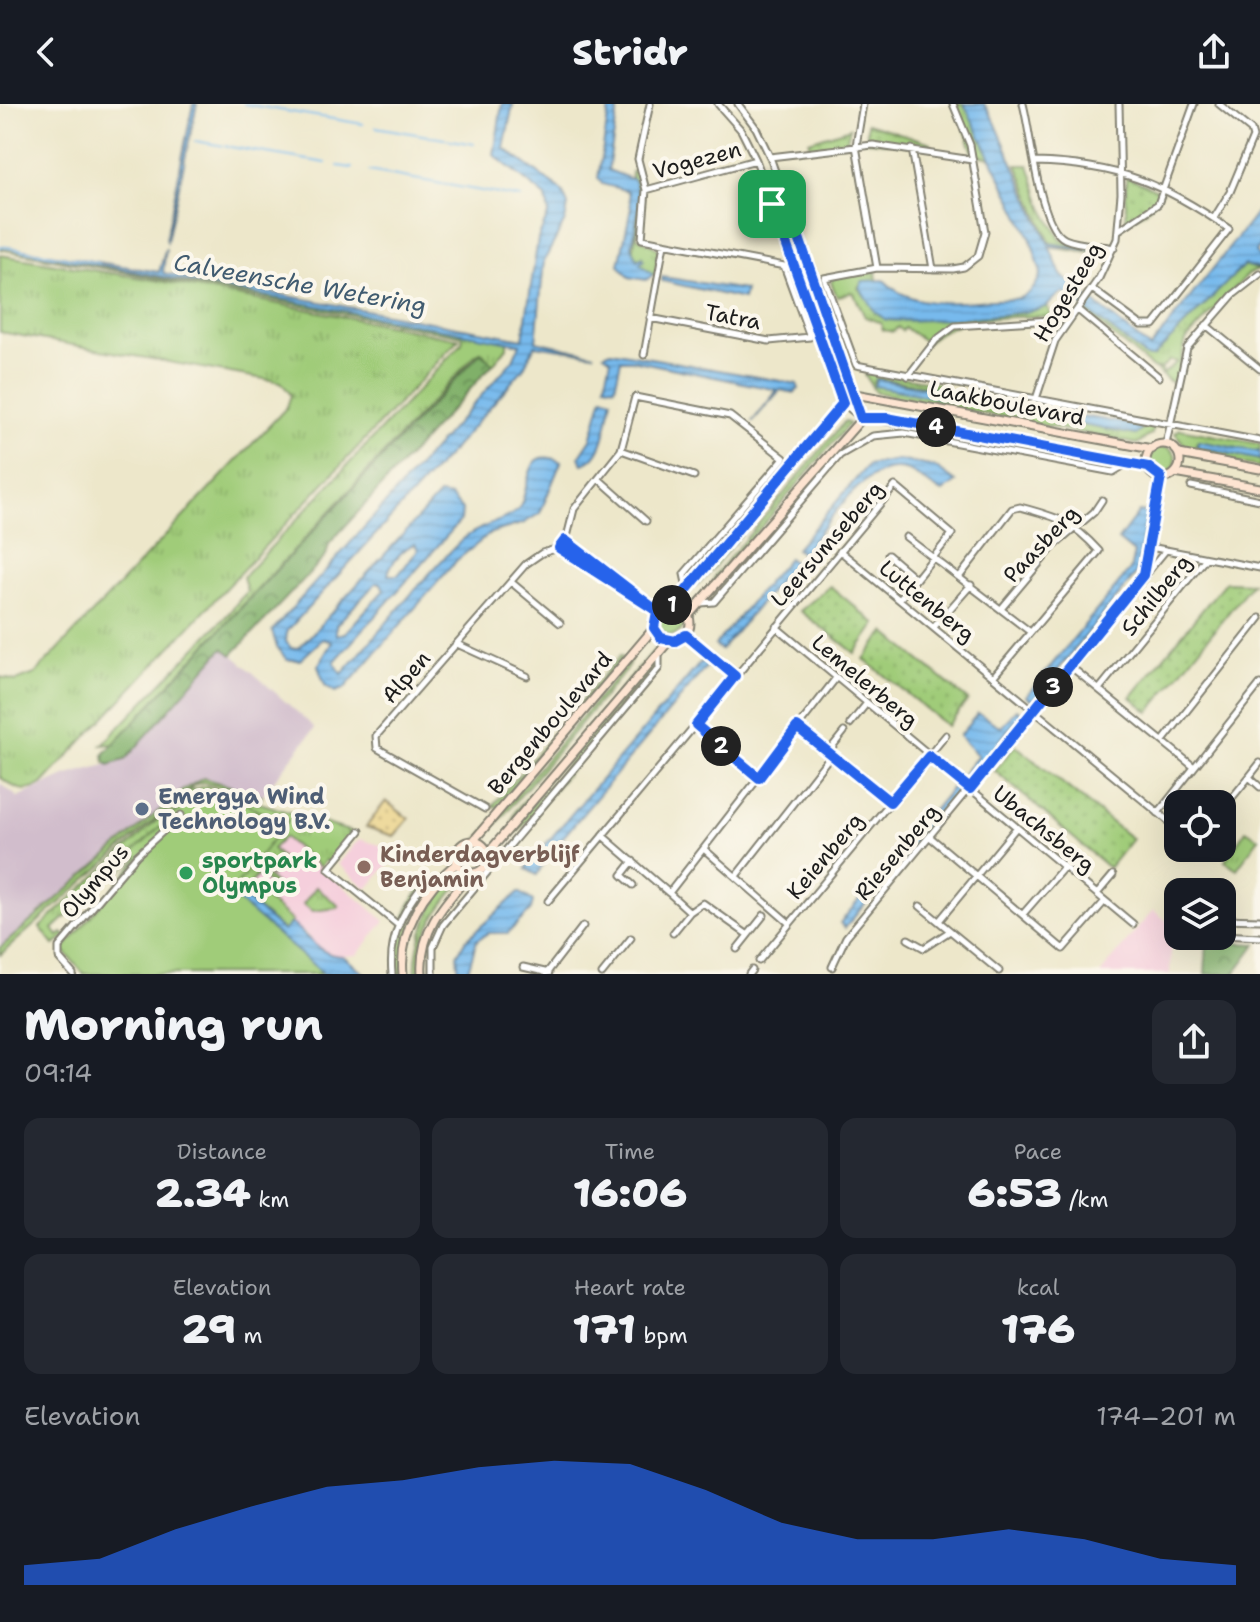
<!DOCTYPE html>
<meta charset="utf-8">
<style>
:root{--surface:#171b24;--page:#242831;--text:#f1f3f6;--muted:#9ea1a6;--accent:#2563eb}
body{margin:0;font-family:"Shantell Sans",sans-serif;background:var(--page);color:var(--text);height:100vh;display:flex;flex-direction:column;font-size:30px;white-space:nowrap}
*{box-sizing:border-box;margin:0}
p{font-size:26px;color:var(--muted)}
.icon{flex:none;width:44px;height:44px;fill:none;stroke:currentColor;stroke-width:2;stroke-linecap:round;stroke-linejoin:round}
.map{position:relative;height:870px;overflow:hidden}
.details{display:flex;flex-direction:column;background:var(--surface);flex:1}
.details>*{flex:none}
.controls{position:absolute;left:1164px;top:686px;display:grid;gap:16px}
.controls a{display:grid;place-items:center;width:72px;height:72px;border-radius:16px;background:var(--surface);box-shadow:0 8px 32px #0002;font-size:40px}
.pin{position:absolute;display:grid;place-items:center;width:68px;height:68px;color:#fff;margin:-34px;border-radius:16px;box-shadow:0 4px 12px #0006}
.km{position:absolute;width:40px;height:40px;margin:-20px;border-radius:50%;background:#222;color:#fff;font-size:22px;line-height:40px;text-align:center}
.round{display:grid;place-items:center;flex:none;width:84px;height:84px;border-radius:16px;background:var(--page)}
.headline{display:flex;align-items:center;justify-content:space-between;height:136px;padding:0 24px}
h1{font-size:44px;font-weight:800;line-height:60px}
.metrics{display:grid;grid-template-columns:repeat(3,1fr);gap:12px;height:136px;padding:8px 24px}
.metrics div{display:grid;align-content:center;border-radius:16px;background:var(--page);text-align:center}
.metrics b{font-size:40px;font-weight:800}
.metrics small{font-size:22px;font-weight:400}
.metrics p{font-size:22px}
.chart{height:224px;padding:16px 24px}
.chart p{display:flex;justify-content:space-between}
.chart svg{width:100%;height:144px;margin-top:8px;fill:var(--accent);opacity:.7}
header{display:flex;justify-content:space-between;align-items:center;height:104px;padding:0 24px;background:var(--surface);font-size:36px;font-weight:800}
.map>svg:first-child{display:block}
.built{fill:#f5cfdc}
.industrial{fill:#d1bdcc}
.grass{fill:url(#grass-tufts);stroke:#5e744a;stroke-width:2}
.forest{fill:url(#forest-crowns);stroke:#4e6642;stroke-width:2}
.sand{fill:url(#sand-dots);stroke:#857b5d;stroke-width:2}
.park{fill:url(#park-dots);stroke:#5e744a;stroke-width:2}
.garden{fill:#a0cc79;stroke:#5e744a;stroke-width:2}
.water{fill:url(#water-rules);stroke:#4a6b84;stroke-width:2;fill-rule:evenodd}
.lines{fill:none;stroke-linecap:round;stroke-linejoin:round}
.stream{stroke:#77baed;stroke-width:2}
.minor-casing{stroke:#848273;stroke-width:9}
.secondary-casing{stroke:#848273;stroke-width:11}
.minor{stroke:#fff;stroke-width:5}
.secondary{stroke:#fde4d1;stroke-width:7}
.route-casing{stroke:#fff;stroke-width:16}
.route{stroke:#2563eb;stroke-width:10}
.service-dot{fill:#5c6f8a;stroke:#fbf7ec;stroke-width:3}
.education-dot{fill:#8d6e63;stroke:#fbf7ec;stroke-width:3}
.leisure-dot{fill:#2e9e5b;stroke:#fbf7ec;stroke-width:3}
.labels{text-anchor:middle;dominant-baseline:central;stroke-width:8;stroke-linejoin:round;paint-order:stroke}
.street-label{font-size:22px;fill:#1c1c1c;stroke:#fbf7ec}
.service-label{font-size:22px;font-weight:bold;fill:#4e5e75;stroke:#fbf7ec;text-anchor:start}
.education-label{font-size:22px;font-weight:bold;fill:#785e54;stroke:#fbf7ec;text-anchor:start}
.leisure-label{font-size:22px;font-weight:bold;fill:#27864d;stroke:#fbf7ec;text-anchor:start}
.water-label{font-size:24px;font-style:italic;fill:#405b70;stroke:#fbf7ec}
</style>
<header><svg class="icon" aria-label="back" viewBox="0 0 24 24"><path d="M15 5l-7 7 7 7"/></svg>Stridr<svg class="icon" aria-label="share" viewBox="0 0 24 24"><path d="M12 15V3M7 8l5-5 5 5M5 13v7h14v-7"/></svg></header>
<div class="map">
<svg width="1260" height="870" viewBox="0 0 1260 870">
<defs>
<pattern id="grass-tufts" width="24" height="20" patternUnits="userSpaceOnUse" patternTransform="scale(2)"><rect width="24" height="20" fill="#a0cc79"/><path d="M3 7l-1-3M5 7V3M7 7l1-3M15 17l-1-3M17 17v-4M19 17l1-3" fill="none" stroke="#89af68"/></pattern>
<pattern id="forest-crowns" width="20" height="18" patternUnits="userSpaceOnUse" patternTransform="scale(2)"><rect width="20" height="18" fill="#80b069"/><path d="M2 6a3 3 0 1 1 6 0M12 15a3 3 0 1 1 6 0" fill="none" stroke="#688e56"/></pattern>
<pattern id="sand-dots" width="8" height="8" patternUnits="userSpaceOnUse" patternTransform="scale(2)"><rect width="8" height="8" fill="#eeda9e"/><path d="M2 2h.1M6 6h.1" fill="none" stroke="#ccba88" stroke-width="1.8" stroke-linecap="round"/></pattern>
<pattern id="park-dots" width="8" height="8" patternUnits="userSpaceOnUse" patternTransform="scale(2)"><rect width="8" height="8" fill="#a0cc79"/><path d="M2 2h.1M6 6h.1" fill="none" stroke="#89af68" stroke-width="1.8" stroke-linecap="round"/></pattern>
<pattern id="water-rules" width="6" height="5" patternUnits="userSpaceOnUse" patternTransform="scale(2)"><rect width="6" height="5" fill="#77baed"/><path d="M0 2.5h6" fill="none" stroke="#669fcb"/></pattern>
</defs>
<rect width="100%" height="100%" fill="#fbf7ec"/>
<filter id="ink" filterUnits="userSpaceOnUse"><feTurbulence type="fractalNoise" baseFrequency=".0125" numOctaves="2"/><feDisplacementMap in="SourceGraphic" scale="16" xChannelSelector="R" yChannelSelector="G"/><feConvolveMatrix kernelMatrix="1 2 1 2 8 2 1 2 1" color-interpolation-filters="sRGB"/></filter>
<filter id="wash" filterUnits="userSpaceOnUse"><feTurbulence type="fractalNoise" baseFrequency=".006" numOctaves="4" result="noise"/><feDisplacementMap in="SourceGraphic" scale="32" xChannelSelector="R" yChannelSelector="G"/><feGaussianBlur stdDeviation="1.8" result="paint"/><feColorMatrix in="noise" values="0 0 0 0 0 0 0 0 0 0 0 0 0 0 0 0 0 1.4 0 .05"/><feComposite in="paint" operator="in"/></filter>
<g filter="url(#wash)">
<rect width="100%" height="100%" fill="#ede7ca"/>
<path class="built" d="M 284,733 L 385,817 L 357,851 L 333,852 L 318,845 L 306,830 L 238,788 Z
M 359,735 L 400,747 L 367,785 L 338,760 Z
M 1153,806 L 1172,821 L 1170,870 L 1100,870 Z"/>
<path class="industrial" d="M 224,543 L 315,624 L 262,692 L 203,674 L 183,686 L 0,847 L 0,679 L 18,693 L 67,671 L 125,656 Z"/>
<path class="grass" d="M 956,0 L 964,0 L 993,54 L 974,51 Z
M 1017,61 L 1029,61 L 1043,104 L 1061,136 L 1105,148 L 1103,151 L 1049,143 L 1095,148 L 1087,144 L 1050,139 Z
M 632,67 L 638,68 L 644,100 L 637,133 L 658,145 L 655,172 L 648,171 L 639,159 L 641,153 L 637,156 L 633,151 L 640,96 L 631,73 Z
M 786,104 L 808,166 L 800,169 L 776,107 Z
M 0,145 L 473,229 L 507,236 L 507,244 L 493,260 L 481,248 L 476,250 L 114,640 L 102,641 L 228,510 L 247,487 L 243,473 L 462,239 L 463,232 Z
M 0,151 L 160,177 L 459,235 L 42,680 C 25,691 15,685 0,673 L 0,573 L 16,577 L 35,570 L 287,303 L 291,291 L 281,278 L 0,228 Z
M 1244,161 L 1259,166 L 1248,170 L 1186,236 L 1175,282 L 1156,266 L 1162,266 L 1163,270 L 1177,258 L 1170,256 L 1162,264 L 1154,265 L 1083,207 L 1084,203 L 1146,253 L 1153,253 Z
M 876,166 L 877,177 L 862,177 L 858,184 L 887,216 L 944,215 L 1047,201 L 1051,212 C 1011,214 954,209 927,239 L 905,224 L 902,227 L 898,223 L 893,228 L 883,226 L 881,219 L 865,213 L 853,188 L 837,193 L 831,178 L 834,173 Z
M 822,204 L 848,278 L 839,281 L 812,207 Z
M 869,267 L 946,281 L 945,285 L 877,274 L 873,278 L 876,282 L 1136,331 L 1142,326 L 1141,318 L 1153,320 L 1152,330 L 1137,340 L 875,288 L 865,270 Z
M 845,317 L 849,320 L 711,482 L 715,471 Z
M 1180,325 L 1260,340 L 1260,348 L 1198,337 L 1195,341 L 1260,356 L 1260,363 L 1193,351 L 1175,329 Z
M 813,340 L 804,356 L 705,474 L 685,490 Z
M1150 356a13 13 0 1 1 26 0a13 13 0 1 1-26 0Z
M658 518a13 13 0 1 1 26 0a13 13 0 1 1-26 0Z
M 655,545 L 657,546 L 512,717 L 516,706 Z
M 620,552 L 623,554 L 498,703 L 492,702 Z
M 656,554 L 654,567 L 519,727 L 508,730 Z
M 631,555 L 627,565 L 486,732 L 479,734 Z
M 203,674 L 262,692 L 261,695 L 203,678 L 194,681 L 0,851 L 0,844 L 183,686 Z
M 206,682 L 355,729 L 330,759 L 325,756 L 320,763 L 284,733 L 272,745 L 285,757 L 271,772 L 260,763 L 258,765 L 279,783 L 277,786 L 258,771 L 245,786 L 251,791 L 254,785 L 292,817 L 284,827 L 230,781 L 287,716 L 257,707 L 247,699 C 215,704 209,678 178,707 L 173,702 L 189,687 Z
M 174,707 L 178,711 L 121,767 L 118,765 L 53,825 L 58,832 L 62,829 L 66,832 L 54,841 L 40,823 L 166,708 Z
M 1246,726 L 1259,734 L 1237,765 L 1225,757 Z
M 466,772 C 441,802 416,828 421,870 L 416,870 C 413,840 435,780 466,772 Z
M 437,776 L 416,804 L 401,870 L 396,870 C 394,843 406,781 437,776 Z
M 316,783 L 339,802 L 337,804 L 313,807 L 303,800 Z"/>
<path class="forest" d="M 481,248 L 493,260 L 329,440 L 326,452 L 232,551 L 223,544 L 125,656 L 109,661 L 105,658 L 104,650 Z
M 1207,838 L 1208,838 L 1256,840 L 1234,870 L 1205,870 Z"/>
<path class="sand" d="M 386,697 L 409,715 L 394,732 L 366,723 Z"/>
<path class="park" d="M 867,19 L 931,39 L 930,43 L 867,37 Z
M 850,24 L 846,39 L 809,43 L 809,37 Z
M 1126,72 L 1162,88 L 1146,107 L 1126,119 Z
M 1225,478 L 1252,479 L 1149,608 L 1131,593 Z
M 830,482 L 876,520 L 855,549 L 800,507 Z
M 885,528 L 968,596 L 947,622 L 864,555 Z
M 1015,641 L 1132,735 L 1109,764 L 995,667 Z"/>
<path class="garden" d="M 201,691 L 236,701 L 247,699 L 257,707 L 288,716 L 232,787 L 329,870 L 84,870 L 63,846 L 138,754 L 133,748 L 191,695 Z"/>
<path class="water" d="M 193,0 L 197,0 L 167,137 L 166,134 Z
M 502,0 L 513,0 L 504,44 L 562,87 L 568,101 L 565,117 L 544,157 L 536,237 L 595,250 L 535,241 L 523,265 L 452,347 L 287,527 L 286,538 L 292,545 L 300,543 L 439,391 L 451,393 L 462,406 L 461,416 L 334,558 L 342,570 C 382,526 419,477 462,436 C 477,422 501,419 517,407 C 531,395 521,337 561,358 L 540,409 L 524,419 L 491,429 L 457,456 L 344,585 L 335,588 L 325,581 L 318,562 L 332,538 L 323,535 L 300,556 L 287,556 L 277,543 L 272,527 L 513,256 L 520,240 L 0,142 L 159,168 L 166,144 L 163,169 L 523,235 L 538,135 L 549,109 L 546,93 L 494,51 ZM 415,440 L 418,446 L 398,471 L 388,471 C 389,460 404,443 415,440 ZM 376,479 L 381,479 L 384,486 L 345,529 L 336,531 L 336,521 Z
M 610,0 L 619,0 L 608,66 L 634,76 L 640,96 L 632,142 L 637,156 L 642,153 L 644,156 L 640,160 L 653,171 L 646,176 L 629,173 L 619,161 L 631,104 L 628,87 L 602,80 L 598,74 Z
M 964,0 L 984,0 L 995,18 L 1048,139 L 1096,146 L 1049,142 L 1061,171 L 1150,244 L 1260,105 L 1260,143 L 1255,149 L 1260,154 L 1260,165 L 1244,161 L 1153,253 L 1146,253 L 1065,189 C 1055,190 1054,198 1045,203 C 1029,211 906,219 886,216 L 875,208 L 860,184 L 862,177 L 884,176 C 910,205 955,199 991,196 C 1000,195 1014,197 1022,193 C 1032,189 1038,178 1041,169 L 1030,133 Z
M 662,173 L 745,186 L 743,195 L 662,177 Z
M 611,247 L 797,280 L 799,285 L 794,289 L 780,286 L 752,318 L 777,286 L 632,256 L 621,256 L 615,283 L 605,281 L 611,255 L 604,250 Z
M 876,275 L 1139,322 L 1142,326 L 1136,331 L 874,282 Z
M 603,292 L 612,295 C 607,315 606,353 583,360 L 579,353 L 591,335 Z
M 1198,337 L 1260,348 L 1260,356 L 1197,343 Z
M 898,356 L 935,363 L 956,378 L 943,388 C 931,385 922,372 908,367 C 866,352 827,422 802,450 L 796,445 L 868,361 Z
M 1139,408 L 1147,409 L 1136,470 L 1033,597 L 1026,592 L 1130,466 L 1134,449 L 1118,436 Z
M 788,454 L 794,459 L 721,546 L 715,541 Z
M 701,558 L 707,562 L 549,750 L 537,771 L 526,765 L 528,761 Z
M 1017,605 L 1022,609 L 969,675 L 963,670 L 978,652 L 959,632 L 978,609 L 1001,623 Z
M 954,681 L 960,685 L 845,824 L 840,819 Z
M 234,785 L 283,827 L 291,819 C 308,832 320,853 343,852 L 365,870 L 324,870 L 231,791 Z
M 519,788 L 533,797 L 531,806 L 508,829 L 488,829 L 477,836 L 467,870 L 459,870 L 457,851 L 466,836 Z"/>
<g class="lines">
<path class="stream" d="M 244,0 L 363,20
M 376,23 L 474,40
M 195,37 L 326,59
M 338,62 L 352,64
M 369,67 L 521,94
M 0,142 L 98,159
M 968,676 L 976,667"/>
</g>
</g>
<g filter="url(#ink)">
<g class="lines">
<defs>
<path id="minor" d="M 650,0 L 638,55 L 646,86 L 642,135 L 795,164
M 718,0 L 741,26 L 756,56 L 838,288 L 843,299 L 861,314
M 738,0 L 756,24 L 770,53 L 861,313
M 863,0 L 856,42 L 877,164
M 953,0 L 970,41 L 985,128 L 978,152 L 964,163 L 953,165 L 877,164 L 824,174 L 856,261 L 1260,337
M 1023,0 C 1031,28 1038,122 1065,135 C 1078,141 1099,141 1114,144
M 912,45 L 933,165
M 770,53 L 873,41 L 972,56
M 1035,58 C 1116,60 1163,79 1229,125 L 1154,221 L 1141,221 L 1092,185
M 646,86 L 756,56
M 1214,114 L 1230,88 L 1253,33 L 1251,26 L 1219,0
M 1119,126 L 1158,100 L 1194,0
M 1078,206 L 1159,273
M 650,214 L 769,237 L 810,233 L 784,162
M 1206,221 L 1260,265
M 644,251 L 664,140
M 908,272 L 936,236 L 955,222 L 1068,215
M 1036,295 L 1055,237 L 1099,174 L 1117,135 L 1121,90 L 1119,0
M 1166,340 L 1187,244 L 1233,191 L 1260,170
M 621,346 L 694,372
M 600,376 L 646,417
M 1191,382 L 1260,396
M 906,433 L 1029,527
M 565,436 L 619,474 L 626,486
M 1150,443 L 1260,464
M 559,444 L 567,433 L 574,405 L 621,346 L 635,293 L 730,312 L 784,354 L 684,470 L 687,484
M 559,444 L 657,507
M 840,447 L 1178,725
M 888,451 L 916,475
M 1143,470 L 1161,373
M 960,472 L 1012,405 L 1020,403 C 1058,413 1072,417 1099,447 L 993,573
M 511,478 L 560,519
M 701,499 L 714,498 L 840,351 L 873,332 L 904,329 L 1113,368 L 1128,359
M 1001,505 L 1053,443 L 1094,408 L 1102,396
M 776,523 L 1133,820
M 934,523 L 971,481
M 686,531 L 735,572
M 457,540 L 527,572
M 1070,562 L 1194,663
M 1100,584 L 1206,454
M 850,620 L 867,599
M 696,621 L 759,674
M 797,623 L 890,698
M 1163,637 L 1260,514
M 828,648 L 844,628
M 1249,673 L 1260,659
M 485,705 L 377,644 L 376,632 L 526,460 L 542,449 L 559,444
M 1222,706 L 1249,673 L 1260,683
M 1158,709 L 1260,580
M 360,727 L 329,765 L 398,821
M 604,733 L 669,789
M 930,733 L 1063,845 L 1105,797
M 705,746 L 789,819
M 633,757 L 622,771 L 633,781
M 736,772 L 831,651
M 1097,790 L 1113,771
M 548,797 L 895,382 L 952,430 L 900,495
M 920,802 L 999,867
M 1023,810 L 1064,763
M 1222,815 L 1260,816
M 939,817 L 1016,724
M 673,829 L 690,808
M 748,831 L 703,799 L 690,808 L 669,789 L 836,574
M 1222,831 L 1260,833
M 908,835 L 924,844 L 950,827
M 737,845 L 764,811
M 759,857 L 946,631
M 523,863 L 549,869
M 832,863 L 846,833 L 1166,446
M 73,870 L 59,854 L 59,843 L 136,752 L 181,711
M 392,870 C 388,830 405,803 429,773 L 441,775
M 433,870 L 433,843 L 443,821 L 659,564 L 659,549
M 546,870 L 583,822
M 602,870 L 631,834
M 749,870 L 752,866"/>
<path id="secondary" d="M1146 357a17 17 0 1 1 34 0a17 17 0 1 1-34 0Z
M 1179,350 L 1260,365
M 1175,369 L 1260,384
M654 519a18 18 0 1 1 36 0a18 18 0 1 1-36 0Z
M 674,501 L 843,299 L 855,290 L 1152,345
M 688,512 L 864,312 L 1148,363
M 474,736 L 654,524
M456 753a16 16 0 1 1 32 0a16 16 0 1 1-32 0Z
M 488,749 L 669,537
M 403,870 C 399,826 423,786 457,759
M 422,870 C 419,826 444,800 471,769"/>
</defs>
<use href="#minor" class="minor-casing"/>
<use href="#secondary" class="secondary-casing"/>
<use href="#minor" class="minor"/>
<use href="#secondary" class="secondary"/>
</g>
</g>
<g class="lines" filter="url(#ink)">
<defs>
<path id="route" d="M 772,100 L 843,299 L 674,501 L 657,507 L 559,444 L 565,436 L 657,507 L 654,524 L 661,534 L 675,537 L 686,531 L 735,572 L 696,621 L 759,674 L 797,623 L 890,698 L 929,652 L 970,685 L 1143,471 L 1161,373 L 1148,363 L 887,314 L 861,314 L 787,99 L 780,103 L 772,100"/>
</defs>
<use href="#route" class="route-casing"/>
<use href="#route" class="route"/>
</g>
<circle class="service-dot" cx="142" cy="705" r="8"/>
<circle class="education-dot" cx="364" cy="763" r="8"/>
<circle class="leisure-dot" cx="186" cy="769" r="8"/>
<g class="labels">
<g class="street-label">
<text transform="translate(697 56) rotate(-15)">Vogezen</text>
<text transform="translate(1068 188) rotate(-59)">Hogesteeg</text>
<text transform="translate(733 213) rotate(11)">Tatra</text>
<text transform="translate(1007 299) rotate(11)">Laakboulevard</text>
<text transform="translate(827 440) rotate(-49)">Leersumseberg</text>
<text transform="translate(1041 440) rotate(-46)">Paasberg</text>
<text transform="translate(1156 491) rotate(-51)">Schilberg</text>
<text transform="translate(927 497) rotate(39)">Luttenberg</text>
<text transform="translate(406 573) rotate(-49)">Alpen</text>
<text transform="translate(865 577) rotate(40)">Lemelerberg</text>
<text transform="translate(550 619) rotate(-50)">Bergenboulevard</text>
<text transform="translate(1044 725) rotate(39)">Ubachsberg</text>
<text transform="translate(897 748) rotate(-50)">Riesenberg</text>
<text transform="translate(825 752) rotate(-50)">Keienberg</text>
<text transform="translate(95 777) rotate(-49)">Olympus</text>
</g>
<g class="service-label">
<text x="158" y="692">Emergya Wind<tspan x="158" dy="25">Technology B.V.</tspan></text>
</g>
<g class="education-label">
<text x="380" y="750">Kinderdagverblijf<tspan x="380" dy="25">Benjamin</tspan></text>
</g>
<g class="leisure-label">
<text x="202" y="756">sportpark<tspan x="202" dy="25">Olympus</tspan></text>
</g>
<g class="water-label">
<text transform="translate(300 180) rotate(10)">Calveensche Wetering</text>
</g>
</g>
</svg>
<div class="controls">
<a><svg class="icon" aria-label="locate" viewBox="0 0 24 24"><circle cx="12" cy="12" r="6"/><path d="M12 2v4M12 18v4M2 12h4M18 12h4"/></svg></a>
<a><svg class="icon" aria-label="layers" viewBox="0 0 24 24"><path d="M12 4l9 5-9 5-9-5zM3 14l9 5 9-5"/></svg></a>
</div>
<div class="pin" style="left:772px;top:100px;background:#1e9e55"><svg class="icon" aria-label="arrive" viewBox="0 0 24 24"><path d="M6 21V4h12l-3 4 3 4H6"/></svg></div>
<b class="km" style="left:672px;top:501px">1</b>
<b class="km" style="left:721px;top:642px">2</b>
<b class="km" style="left:1053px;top:583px">3</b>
<b class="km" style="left:936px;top:323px">4</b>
</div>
<section class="details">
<div class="headline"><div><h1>Morning run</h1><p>09:14</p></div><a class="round"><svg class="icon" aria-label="share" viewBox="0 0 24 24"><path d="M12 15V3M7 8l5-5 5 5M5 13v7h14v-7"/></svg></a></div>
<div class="metrics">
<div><p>Distance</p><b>2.34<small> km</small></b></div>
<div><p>Time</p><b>16:06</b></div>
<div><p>Pace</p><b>6:53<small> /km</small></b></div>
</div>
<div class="metrics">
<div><p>Elevation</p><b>29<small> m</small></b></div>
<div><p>Heart rate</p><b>171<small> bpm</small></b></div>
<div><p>kcal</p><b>176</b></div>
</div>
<div class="chart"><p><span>Elevation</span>174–201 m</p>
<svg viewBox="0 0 160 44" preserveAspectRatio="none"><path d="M0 44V38L10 36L20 27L30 20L40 14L50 12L60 8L70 6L80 7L90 15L100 25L110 30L120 30L130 27L140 30L150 36L160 38V44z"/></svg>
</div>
</section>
